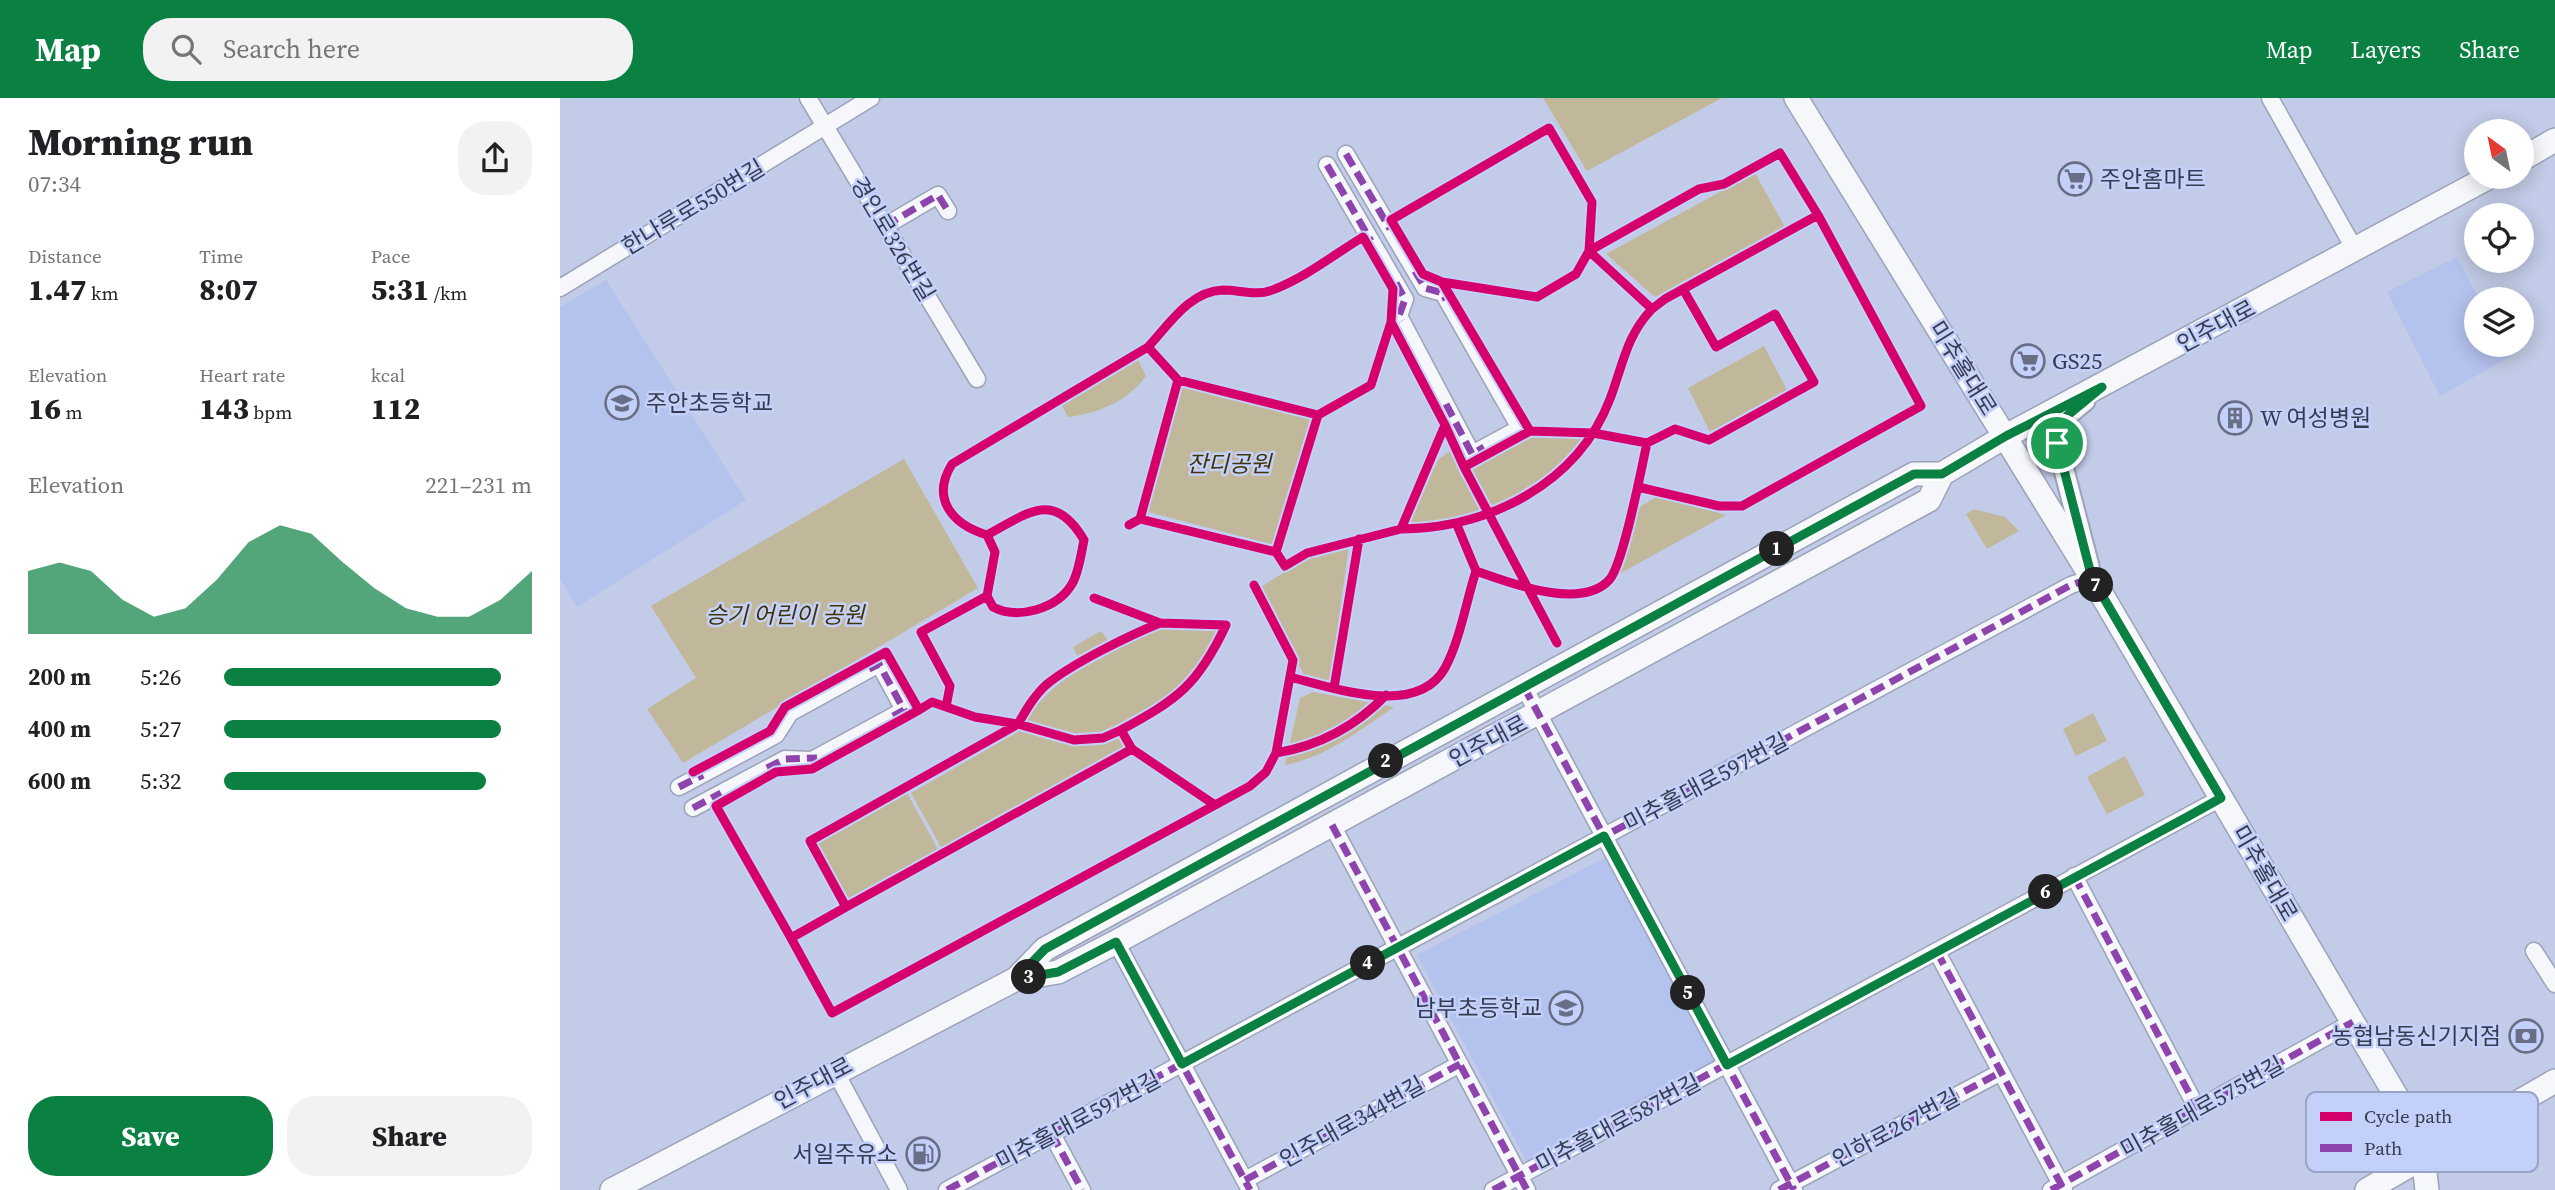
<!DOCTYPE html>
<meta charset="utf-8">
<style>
:root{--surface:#fff;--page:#f2f2f2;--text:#202124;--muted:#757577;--accent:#0b8043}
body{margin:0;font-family:"Source Serif 4","Noto Sans KR",serif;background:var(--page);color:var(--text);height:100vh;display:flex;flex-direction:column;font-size:26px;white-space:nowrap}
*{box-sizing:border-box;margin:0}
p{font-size:23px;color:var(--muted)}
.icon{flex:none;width:38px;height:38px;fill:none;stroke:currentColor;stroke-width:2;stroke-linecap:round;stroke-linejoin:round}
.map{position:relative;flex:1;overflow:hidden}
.sheet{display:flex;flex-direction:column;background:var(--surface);width:560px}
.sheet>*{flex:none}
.needle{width:46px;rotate:327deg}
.buttons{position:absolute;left:1904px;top:21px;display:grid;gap:14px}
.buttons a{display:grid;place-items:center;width:70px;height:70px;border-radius:50%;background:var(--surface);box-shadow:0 4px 18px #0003;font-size:35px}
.pin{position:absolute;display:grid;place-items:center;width:60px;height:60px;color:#fff;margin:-30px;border:4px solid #fff;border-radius:50%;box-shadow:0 2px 7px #0007}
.km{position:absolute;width:35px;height:35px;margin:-18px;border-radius:50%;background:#222;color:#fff;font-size:19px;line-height:35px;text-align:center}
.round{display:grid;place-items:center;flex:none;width:74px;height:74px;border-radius:28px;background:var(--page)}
.overview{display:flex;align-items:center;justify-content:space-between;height:119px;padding:0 28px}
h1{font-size:38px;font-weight:800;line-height:52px}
.figures{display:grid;grid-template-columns:repeat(3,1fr);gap:10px;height:119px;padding:7px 28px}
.figures div{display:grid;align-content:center}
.figures b{font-size:30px;font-weight:800}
.figures small{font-size:19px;font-weight:400}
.figures p{font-size:19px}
.chart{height:196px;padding:14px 28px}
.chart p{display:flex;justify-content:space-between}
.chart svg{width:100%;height:126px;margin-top:7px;fill:var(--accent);opacity:.7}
.action{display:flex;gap:14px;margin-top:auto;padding:14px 28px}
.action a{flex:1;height:80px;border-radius:28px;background:var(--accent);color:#fff;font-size:28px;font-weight:800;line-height:80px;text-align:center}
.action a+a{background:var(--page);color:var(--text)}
ul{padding:0 28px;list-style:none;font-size:23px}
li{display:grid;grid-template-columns:112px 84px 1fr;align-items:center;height:52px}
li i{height:18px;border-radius:9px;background:var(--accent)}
header{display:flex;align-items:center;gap:42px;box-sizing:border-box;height:98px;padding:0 35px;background:var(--accent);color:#fff}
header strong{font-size:33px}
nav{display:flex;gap:38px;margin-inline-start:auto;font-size:24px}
.search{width:490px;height:63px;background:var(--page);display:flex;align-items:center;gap:18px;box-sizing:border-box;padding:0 24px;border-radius:28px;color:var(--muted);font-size:26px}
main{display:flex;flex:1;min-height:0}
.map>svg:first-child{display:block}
.built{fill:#b4c2ee}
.green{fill:#c1b89c}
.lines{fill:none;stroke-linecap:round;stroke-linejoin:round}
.minor-casing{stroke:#9ca3b9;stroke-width:19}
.tertiary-casing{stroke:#9ca3b9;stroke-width:23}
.secondary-casing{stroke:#9ca3b9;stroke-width:26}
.minor{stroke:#f6f7fb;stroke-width:16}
.tertiary{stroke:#f6f7fb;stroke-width:19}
.secondary{stroke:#f6f7fb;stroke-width:23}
.quiet{stroke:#8e44ad;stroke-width:7;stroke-dasharray:14 7;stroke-linecap:butt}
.cycleway-casing{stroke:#c3d0fa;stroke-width:13}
.cycleway{stroke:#d6006c;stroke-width:9}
.route-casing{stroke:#fff;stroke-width:14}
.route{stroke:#0b8043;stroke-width:9}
.labels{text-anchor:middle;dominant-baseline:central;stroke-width:5;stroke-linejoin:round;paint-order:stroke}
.poi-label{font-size:23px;fill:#363c50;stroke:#c3d0fa;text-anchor:start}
.street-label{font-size:23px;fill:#363c50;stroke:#c3d0fa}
.park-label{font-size:23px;font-style:italic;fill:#423402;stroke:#c3d0fa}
.key{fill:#c3d0fa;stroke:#99a4c7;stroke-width:2}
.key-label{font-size:19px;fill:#363c50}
</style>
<header>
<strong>Map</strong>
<div class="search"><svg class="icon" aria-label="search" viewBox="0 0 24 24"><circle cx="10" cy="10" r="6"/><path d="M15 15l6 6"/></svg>Search here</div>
<nav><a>Map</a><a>Layers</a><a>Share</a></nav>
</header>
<main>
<section class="sheet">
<div class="overview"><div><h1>Morning run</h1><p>07:34</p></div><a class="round"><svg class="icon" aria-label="share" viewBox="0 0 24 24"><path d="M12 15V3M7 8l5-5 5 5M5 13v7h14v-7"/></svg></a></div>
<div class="figures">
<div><p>Distance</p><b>1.47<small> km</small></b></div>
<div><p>Time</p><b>8:07</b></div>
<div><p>Pace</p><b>5:31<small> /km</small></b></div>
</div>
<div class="figures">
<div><p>Elevation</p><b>16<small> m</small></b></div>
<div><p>Heart rate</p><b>143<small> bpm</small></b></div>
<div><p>kcal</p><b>112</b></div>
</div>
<div class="chart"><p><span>Elevation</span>221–231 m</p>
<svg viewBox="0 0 160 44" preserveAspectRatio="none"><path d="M0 44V22L10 19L20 22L30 32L40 38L50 35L60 25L70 12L80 6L90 9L100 19L110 28L120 35L130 38L140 38L150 32L160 22V44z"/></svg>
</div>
<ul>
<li><b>200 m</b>5:26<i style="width:90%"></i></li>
<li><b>400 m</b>5:27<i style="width:90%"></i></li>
<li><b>600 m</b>5:32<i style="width:85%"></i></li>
</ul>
<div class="action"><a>Save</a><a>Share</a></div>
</section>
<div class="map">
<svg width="1995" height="1092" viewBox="0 0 1995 1092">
<rect width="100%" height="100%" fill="#c2cbe7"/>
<path class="built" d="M 1897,159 L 1919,201 L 1916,201 L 1916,247 L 1942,247 L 1949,259 L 1880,298 L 1827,194 Z
M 46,182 L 186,402 L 17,509 L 0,481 L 0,209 Z
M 1045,760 L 1155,964 L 968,1066 L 857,857 Z"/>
<path class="green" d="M 983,0 L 1162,0 L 1027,73 Z
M 1195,75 L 1225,129 L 1095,199 L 1046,156 Z
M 1204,248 L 1227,292 L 1150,334 L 1128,290 Z
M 577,260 L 586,278 C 567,304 539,315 508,319 L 501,306 Z
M 622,288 L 751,318 L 714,447 L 588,414 Z
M 971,336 L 1025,340 L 988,381 L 932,410 L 908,370 Z
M 890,353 L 923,413 L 897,423 L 845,428 L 879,361 Z
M 344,361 L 418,490 L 123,665 L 87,611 L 136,580 L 91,508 Z
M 1098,398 L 1166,417 L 1059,476 L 1078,410 Z
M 1414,411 L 1445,419 L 1459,433 L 1427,451 L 1406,416 Z
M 789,448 L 770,583 L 744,577 L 700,489 L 749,460 Z
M 603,530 L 659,530 C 654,542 650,554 643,565 C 622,597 579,626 541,634 C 518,640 489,629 466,623 C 492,578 556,548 603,530 Z
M 541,533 L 550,545 L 520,563 L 513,549 Z
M 753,594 L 834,609 C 800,632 765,660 725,667 L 740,600 Z
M 1533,615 L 1547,643 L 1516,658 L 1503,631 Z
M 461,632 C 500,646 518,651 559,638 L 566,650 L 382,751 L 351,695 Z
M 1565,658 L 1585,697 L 1547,716 L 1527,679 Z
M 347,695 L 379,753 L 287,803 L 258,746 Z"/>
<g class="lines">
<defs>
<path id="minor" d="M 248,0 L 417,281
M 1710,0 L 1795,152
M 767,67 L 845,201 L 839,218 L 912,356 L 960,330 L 883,195 L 865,190 L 786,56
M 325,128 L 378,97 L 388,113
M 0,190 L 311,0
M 964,589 L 1234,1092
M 119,689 L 216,637 L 230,615 L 319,566 L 344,612 L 252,662 L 225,661 L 133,710
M 772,727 L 967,1092
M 1514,778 L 1638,1012
M 556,844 L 690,1092
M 1974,853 L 1995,886
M 1377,854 L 1504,1092
M 275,973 L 339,1092
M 492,1036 L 522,1092
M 685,1082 L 900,966
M 387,1092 L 1511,487 L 1532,480
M 933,1092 L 1661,700
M 1219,1092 L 1441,974
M 1491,1092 L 1793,924"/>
<path id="tertiary" d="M 1525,303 L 1497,326 L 1497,345 L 1529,468"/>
<path id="secondary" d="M 1236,0 L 1532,480 L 1849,1020 L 1863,1058 L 1867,1092
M 1962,61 L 1995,42
M 456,881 L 485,851 L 1354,376 L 1382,376 L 1446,338 L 1929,79
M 52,1092 L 456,881 L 498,874 L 556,844 L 1369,402 L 1382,376
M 1807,1092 L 1995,983"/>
</defs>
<use href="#minor" class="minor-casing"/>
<use href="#tertiary" class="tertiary-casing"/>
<use href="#secondary" class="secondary-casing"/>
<use href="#minor" class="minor"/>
<use href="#tertiary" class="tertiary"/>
<use href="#secondary" class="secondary"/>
<path class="quiet" d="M 786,56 L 830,131
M 767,67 L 811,143
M 325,128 L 378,97 L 388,113
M 855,173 L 865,190 L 883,195 L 886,202
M 836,185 L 845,201 L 839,218 L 842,223
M 886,306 L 912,356 L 924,349
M 309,571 L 319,566 L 344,612 L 333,618
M 964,589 L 1234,1092
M 207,670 L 225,661 L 257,660
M 119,689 L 143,677
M 133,710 L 161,695
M 772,727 L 967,1092
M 1514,778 L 1638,1012
M 556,844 L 690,1092
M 1377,854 L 1504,1092
M 492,1036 L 522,1092
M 685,1082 L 900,966
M 387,1092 L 1511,487 L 1532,480
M 933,1092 L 1661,700
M 1219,1092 L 1441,974
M 1491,1092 L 1793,924"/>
<defs>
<path id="cycleway" d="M 882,184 L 977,199 L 1016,176 L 1029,153 L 1032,104 L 989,30 L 831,122 L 863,176 L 882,184 L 970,333
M 588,249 C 608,228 629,193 663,192 C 681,192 697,199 715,191 C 746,179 775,156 803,139 L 833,191 L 831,224 L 811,287 L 758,317
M 885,327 L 904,369 L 970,333 L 1033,335 L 1087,345 L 1115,331 L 1149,342 L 1254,284 L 1215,216 L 1156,249 L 1123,191
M 904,369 L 997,545
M 1078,389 L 1159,408 L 1182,408 L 1361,308 L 1258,117 L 1105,201 L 1092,211 L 1029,153 L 1139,91 L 1164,86 L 1220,55 L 1258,117
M 569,427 L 580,421 L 618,282 L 758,317 L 716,454 L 580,421
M 897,427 L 916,473 C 948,484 1022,514 1050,481 C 1064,463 1081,372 1087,345
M 841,431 C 928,430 1017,387 1050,301 C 1063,267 1066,238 1092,211
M 427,437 C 391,426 371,400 392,366 L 588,249 L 618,282
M 716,454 L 725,468 L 747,455 L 841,431 L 885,327 L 831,224
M 694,487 L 733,562 L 716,655 C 758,648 796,628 826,597
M 534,500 L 600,525 C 570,537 511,566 486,587 C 474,598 466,612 458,626 L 250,743 L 286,809 L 572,651
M 730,579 C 774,590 857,620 885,570 C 900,542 906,504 916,473
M 774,590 L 799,441
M 386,609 L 390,588 L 361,534 L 427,498 L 435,454 L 427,437 C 468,415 494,391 524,442 C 521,456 519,474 512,486 C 497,511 458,522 433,509 L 427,498
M 561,632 C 618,601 638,587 666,527 L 600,525
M 133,674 L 210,633 L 225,609 L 326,554 L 359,612 L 372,604 L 415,619 L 458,626 L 514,642 L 543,640 L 561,632 L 572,651 L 655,707
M 286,809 L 231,840 L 272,915 L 690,688 L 706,674 L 716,655
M 231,840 L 156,708 L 216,674 L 252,671 L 359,612"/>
</defs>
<use href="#cycleway" class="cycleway-casing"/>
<use href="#cycleway" class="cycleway"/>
</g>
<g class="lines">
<defs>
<path id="route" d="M 1542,289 L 1497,326 L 1497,345 L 1532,480 L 1661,700 L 1627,719 L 1167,967 L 1044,738 L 622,966 L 556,844 L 498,874 L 456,881 L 485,851 L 1354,376 L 1382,376 L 1446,338 Z"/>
</defs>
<use href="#route" class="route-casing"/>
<use href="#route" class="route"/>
</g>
<defs>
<symbol id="supermarket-ring" viewBox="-11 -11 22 22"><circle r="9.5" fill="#c3d0fa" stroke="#676e85" stroke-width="1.5"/><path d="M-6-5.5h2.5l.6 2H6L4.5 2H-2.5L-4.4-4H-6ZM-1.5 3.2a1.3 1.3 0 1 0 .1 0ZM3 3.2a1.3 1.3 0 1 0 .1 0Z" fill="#676e85"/></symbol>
<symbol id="school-ring" viewBox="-11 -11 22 22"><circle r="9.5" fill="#c3d0fa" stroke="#676e85" stroke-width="1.5"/><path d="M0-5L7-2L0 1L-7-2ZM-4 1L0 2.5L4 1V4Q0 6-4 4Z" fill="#676e85"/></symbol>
<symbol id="building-ring" viewBox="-11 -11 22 22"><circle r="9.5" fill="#c3d0fa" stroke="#676e85" stroke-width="1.5"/><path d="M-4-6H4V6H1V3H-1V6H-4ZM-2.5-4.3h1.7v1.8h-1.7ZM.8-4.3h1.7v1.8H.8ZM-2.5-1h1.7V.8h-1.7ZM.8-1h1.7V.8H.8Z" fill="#676e85"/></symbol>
<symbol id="bank-ring" viewBox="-11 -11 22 22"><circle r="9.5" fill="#c3d0fa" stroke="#676e85" stroke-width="1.5"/><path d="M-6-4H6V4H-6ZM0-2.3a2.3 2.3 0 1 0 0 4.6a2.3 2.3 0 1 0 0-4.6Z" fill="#676e85"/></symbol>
<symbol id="fuel-ring" viewBox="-11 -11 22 22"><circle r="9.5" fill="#c3d0fa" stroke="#676e85" stroke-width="1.5"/><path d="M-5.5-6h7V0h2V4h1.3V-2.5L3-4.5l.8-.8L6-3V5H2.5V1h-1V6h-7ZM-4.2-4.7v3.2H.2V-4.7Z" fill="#676e85"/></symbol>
</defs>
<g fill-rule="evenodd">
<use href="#supermarket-ring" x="1496" y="62" width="38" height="38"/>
<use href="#supermarket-ring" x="1449" y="244" width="38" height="38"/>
<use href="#school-ring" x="43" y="286" width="38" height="38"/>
<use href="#building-ring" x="1656" y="301" width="38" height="38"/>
<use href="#school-ring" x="987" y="891" width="38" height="38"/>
<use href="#bank-ring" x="1947" y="919" width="38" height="38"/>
<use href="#fuel-ring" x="344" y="1037" width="38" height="38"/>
</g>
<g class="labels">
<g class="poi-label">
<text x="1540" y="81">주안홈마트</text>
<text x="1492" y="263">GS25</text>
<text x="86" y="305">주안초등학교</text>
<text x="1700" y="320">W 여성병원</text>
<text x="982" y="910" text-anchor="end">남부초등학교</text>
<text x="1941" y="938" text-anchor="end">농협남동신기지점</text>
<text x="338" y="1056" text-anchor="end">서일주유소</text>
</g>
<g class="street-label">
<text transform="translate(133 109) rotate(-31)">한나루로550번길</text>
<text transform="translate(333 141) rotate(59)">경인로326번길</text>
<text transform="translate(1656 228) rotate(-28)">인주대로</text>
<text transform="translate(1403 270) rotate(58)">미추홀대로</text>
<text transform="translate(928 643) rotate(-28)">인주대로</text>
<text transform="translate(1146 684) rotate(-28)">미추홀대로597번길</text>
<text transform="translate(1705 775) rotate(60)">미추홀대로</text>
<text transform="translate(253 985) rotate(-28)">인주대로</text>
<text transform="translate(1642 1009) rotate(-29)">미추홀대로575번길</text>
<text transform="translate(518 1022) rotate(-28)">미추홀대로597번길</text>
<text transform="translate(792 1024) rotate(-29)">인주대로344번길</text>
<text transform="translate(1058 1025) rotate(-28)">미추홀대로587번길</text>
<text transform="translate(1336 1030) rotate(-28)">인하로267번길</text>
</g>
<g class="park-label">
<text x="669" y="366">잔디공원</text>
<text x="225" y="517">승기 어린이 공원</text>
</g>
</g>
<rect x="1746" y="994" width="232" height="80" rx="10" class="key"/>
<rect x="1760" y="1014" width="32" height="9" fill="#d6006c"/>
<rect x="1760" y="1046" width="32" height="8" fill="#8e44ad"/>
<g class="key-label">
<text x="1804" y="1025">Cycle path</text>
<text x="1804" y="1057">Path</text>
</g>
</svg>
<div class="buttons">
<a><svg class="needle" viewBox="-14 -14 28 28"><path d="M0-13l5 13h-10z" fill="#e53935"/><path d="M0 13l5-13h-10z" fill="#757577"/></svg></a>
<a><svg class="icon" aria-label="locate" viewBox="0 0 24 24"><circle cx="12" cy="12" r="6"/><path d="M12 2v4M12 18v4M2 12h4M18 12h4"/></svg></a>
<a><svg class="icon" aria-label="layers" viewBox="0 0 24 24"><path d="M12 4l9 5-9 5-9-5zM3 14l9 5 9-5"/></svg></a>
</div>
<div class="pin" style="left:1497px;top:345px;background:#1e9e55"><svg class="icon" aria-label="arrive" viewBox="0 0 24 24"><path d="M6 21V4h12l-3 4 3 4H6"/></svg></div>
<b class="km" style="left:1217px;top:451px">1</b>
<b class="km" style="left:826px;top:663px">2</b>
<b class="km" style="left:469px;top:879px">3</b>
<b class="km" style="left:808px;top:865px">4</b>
<b class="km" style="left:1128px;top:895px">5</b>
<b class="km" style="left:1486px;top:794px">6</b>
<b class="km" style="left:1536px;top:487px">7</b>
</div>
</main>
